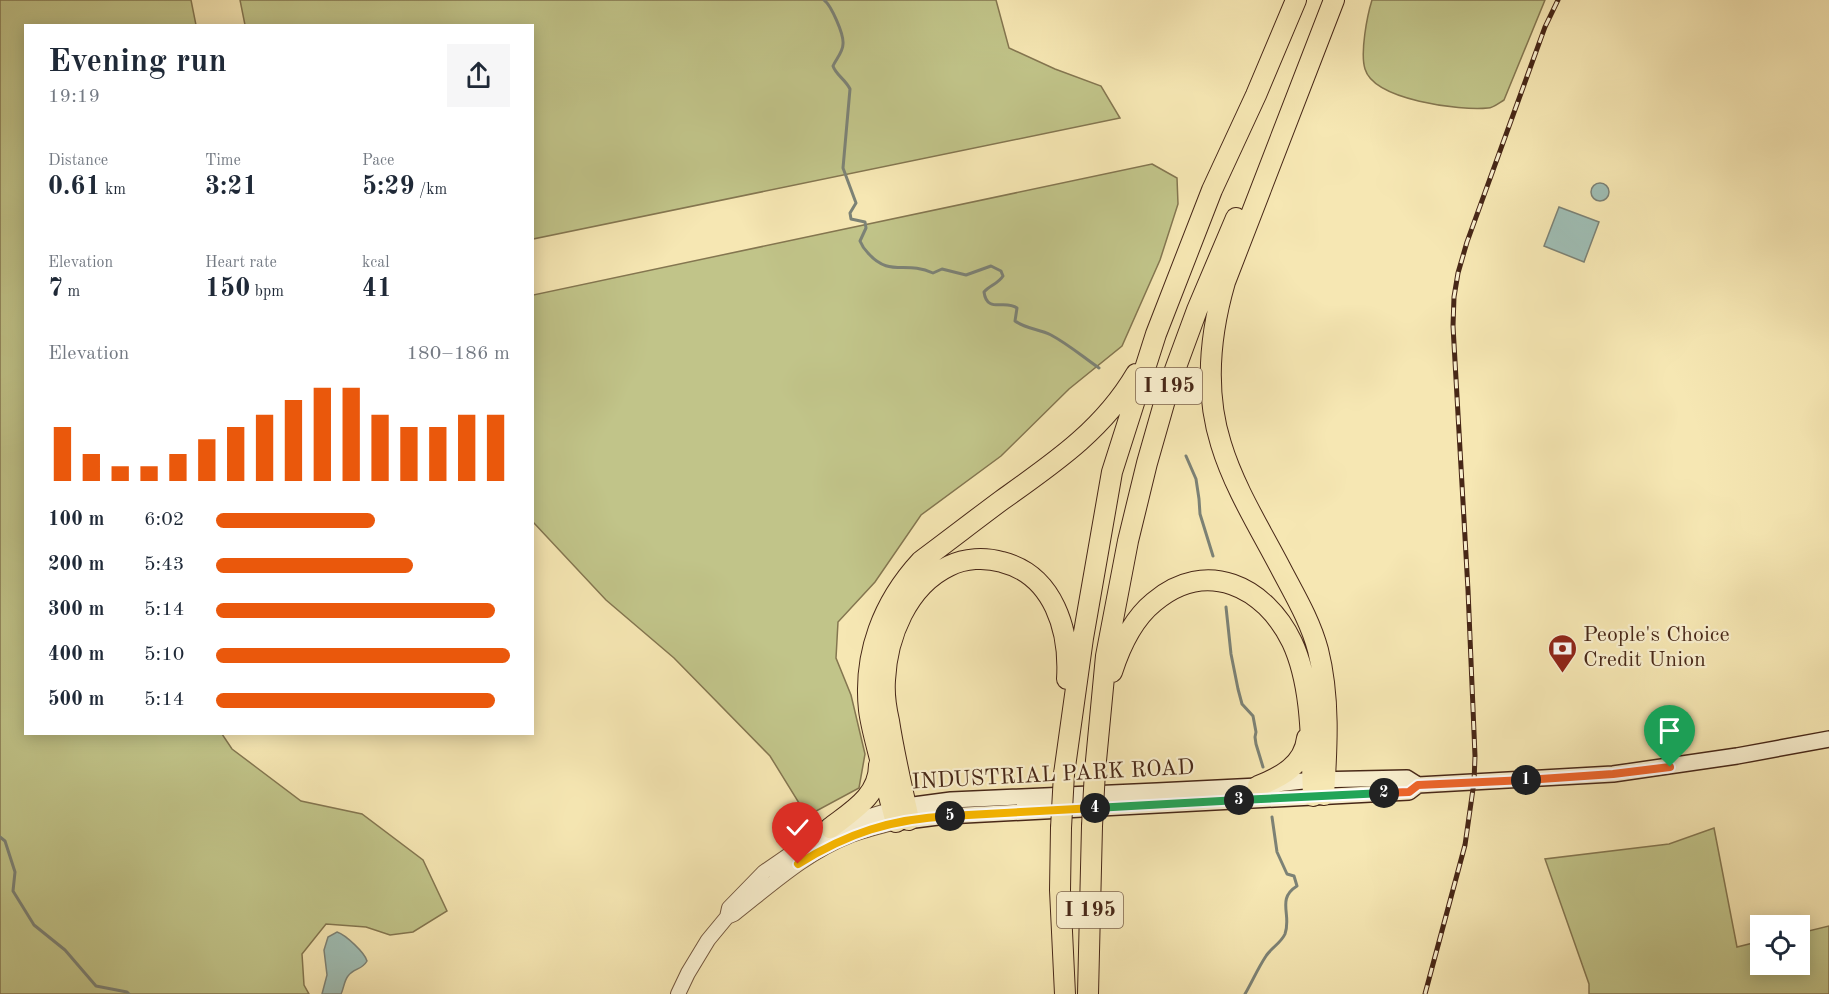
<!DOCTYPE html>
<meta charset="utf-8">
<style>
:root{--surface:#fff;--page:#f6f6f7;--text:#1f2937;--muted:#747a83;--accent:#ea580c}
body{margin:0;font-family:"Old Standard TT",serif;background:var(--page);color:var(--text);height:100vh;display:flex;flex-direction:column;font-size:22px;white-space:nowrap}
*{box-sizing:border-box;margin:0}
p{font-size:20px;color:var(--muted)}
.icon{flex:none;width:33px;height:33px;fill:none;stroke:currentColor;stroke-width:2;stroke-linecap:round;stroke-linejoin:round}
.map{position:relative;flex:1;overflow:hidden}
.side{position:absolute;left:24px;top:24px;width:510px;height:711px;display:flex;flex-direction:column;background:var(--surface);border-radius:0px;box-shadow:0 3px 15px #0003}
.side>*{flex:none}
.fabs{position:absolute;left:1750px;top:915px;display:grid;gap:12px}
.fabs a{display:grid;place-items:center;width:60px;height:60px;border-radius:0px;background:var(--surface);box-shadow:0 3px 15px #0003;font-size:30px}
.pin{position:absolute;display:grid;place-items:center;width:51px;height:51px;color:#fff;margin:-62px -26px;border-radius:50% 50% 50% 0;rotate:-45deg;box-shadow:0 0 6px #0007}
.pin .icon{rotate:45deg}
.km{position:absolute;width:30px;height:30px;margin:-15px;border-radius:50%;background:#222;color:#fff;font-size:16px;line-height:30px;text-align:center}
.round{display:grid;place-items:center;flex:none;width:63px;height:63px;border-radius:0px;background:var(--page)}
.headline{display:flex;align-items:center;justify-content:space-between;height:102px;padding:0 24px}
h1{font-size:33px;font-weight:700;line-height:45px}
.stats{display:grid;grid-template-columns:repeat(3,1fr);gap:9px;height:102px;padding:6px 24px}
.stats div{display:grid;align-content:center}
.stats b{font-size:26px;font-weight:700}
.stats small{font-size:16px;font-weight:400}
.stats p{font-size:16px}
.chart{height:168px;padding:12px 24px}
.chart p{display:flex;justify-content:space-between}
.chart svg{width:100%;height:108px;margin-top:6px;stroke:var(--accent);stroke-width:6}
ul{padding:0 24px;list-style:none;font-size:20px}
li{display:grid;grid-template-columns:96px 72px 1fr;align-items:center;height:45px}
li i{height:15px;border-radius:8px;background:var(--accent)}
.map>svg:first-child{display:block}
.green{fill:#c1c489;stroke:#847650;stroke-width:1.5}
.water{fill:#9fbeb5;stroke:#7c8276;stroke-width:1.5}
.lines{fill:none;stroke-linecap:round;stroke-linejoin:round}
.stream{stroke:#7c8276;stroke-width:3}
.tertiary-casing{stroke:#73573e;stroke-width:16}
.secondary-casing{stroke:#472717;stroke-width:18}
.motorway-casing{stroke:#472717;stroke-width:22}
.tertiary{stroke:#f9efce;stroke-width:14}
.secondary{stroke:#f9efce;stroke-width:15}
.motorway{stroke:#f6e7b3;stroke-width:20}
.rail-casing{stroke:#472717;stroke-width:5}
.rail{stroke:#f9efce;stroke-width:3;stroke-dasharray:9;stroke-linecap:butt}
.motorway-bridge-casing{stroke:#472717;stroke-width:22;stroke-linecap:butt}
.motorway-bridge{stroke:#f6e7b3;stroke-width:20}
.split-1-casing{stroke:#fff;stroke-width:12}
.split-2-casing{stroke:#fff;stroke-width:12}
.split-3-casing{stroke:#fff;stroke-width:12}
.split-4-casing{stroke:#fff;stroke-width:12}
.split-5-casing{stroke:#fff;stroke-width:12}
.split-6-casing{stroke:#fff;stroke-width:12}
.split-1{stroke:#f0652b;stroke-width:8}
.split-2{stroke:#f0652b;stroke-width:8}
.split-3{stroke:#22a559;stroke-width:8}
.split-4{stroke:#22a559;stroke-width:8}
.split-5{stroke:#f5b400;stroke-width:8}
.split-6{stroke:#f5b400;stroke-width:8}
.labels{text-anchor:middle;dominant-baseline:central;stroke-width:4.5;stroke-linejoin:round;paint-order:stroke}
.shield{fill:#f9efce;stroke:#7c634e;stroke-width:1.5}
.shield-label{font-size:21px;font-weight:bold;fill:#472717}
.poi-label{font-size:22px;fill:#472717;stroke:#f9efce;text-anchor:start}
.street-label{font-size:22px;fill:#472717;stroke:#f9efce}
</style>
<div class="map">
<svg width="1829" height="994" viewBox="0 0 1829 994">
<rect width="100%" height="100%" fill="#f6e7b3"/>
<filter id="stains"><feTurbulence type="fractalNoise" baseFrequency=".00333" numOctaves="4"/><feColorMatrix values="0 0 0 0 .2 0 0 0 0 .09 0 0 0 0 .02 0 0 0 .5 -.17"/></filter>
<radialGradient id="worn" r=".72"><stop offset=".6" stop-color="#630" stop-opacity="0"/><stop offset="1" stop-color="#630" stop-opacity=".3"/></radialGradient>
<path class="green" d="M 0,0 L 191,0 L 196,25 L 26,26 L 26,734 L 222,734 L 232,749 L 301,801 L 362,814 L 423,860 L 447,911 L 413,932 L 390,935 L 366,927 L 326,924 L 302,954 L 304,985 L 309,994 L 0,994 Z
M 240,0 L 996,0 L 1009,48 L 1055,69 L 1101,86 L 1120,118 L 533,239 L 532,26 L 245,25 Z
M 1372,0 L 1545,0 L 1504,100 C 1499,103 1493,108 1488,108 C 1460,111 1374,100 1365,69 C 1360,53 1367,16 1372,0 Z
M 1152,164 L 1177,178 L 1178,204 L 1160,260 L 1122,346 L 1069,389 L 1001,456 L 921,515 L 875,582 L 838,622 L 836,658 L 851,695 L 865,754 L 859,788 L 807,816 L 770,756 L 674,658 L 606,600 L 533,522 L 533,295 Z
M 1714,828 L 1737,947 L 1761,941 L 1761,964 L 1800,964 L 1800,933 L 1829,926 L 1829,994 L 1589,994 L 1589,984 L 1545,859 L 1669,844 Z"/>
<path class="water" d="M1591 192a9 9 0 1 1 18 0a9 9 0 1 1-18 0Z
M 1559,207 L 1599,222 L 1584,262 L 1544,246 Z
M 337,932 C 346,935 365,953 367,961 C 362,970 354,968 348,976 C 344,981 344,988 341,994 L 322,994 L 327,975 L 324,950 L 328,937 Z"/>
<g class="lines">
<path class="stream" d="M 824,0 C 831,5 844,34 843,44 C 843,52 836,59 833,66 C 836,75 845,79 850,89 L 843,168 L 856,203 L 850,213 L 851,219 L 865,222 L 866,228 L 860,241 C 862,246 864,249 868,253 C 890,278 905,260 933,273 L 942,269 L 966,275 L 991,266 L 1001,271 L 1003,276 C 998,284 990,285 984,292 C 987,314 1005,299 1017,308 L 1015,321 C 1026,329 1039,329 1051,335 C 1068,344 1083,357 1099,368
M 1186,456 L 1196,479 L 1199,499 L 1200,514 L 1213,556
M 1226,607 L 1231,654 L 1238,689 L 1242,704 L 1253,716 L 1256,732 L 1255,737 L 1256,744 L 1263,767
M 0,837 L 5,841 L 15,872 L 13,891 L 34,925 L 65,950 L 96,986 L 127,992 L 129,994
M 1245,994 C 1252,982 1258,968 1266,956 C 1271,948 1281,943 1285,934 C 1292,915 1276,899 1297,886 L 1294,876 L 1287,874 L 1277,852 L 1272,817"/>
<defs>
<path id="tertiary" d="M 727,917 L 734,914 C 771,885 807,852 851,835 C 865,830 881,826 896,822
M 678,994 L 688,973 L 708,940 L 727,917 L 729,908 L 764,872 L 796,850 L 830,828 L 900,807"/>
<path id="secondary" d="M 906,806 L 951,800 L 1157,791 L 1258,786 L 1312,780 L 1407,778 L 1418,785
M 899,822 L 946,816 L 1409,792 L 1418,785 L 1613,774 L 1737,756 L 1829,739"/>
<path id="motorway" d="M 1112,672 C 1120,647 1133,619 1154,602 C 1206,558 1265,586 1292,642 C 1313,687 1311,747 1313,796
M 1095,771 L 1106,656 L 1128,541 L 1147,463 L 1169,386 L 1197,310 L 1236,218
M 1064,774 L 1083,638 L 1112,472 L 1156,334 L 1212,190 L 1256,95 L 1296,0
M 1258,786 C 1281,777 1304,765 1307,738
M 1324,795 C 1327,747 1330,697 1318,650 C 1310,620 1294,594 1280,567 C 1259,527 1234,487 1221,444 C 1204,390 1210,334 1225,282 L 1334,0
M 909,820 C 902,787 894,754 889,721 C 886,708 884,694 885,680 C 887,637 907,586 949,566 C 965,558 985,557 1002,562 C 1054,575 1070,631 1067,679
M 896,822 C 890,802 885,780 880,759 C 876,743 871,726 869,710 C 863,654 883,602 921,561 C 948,541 975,520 1002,500 C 1054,463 1103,430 1136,374
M 830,828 C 852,811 879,796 879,765
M 1061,828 L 1060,890 L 1065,994
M 1088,994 L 1092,826"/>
</defs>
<use href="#tertiary" class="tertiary-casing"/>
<use href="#secondary" class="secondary-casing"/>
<use href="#motorway" class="motorway-casing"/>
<use href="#tertiary" class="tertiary"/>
<use href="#secondary" class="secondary"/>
<use href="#motorway" class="motorway"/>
<defs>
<path id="rail" d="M 1425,994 L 1465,845 L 1474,782 L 1475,756 L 1468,590 L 1453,326 L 1454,297 L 1458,273 L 1467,242 L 1545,27 L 1558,0"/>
</defs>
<use href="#rail" class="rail-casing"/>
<use href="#rail" class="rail"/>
<defs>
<path id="motorway-bridge" d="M 1092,826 L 1095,771
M 1061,828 L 1064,774"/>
</defs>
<use href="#motorway-bridge" class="motorway-bridge-casing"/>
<use href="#motorway-bridge" class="motorway-bridge"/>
</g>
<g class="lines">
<defs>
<path id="split-1" d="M 1526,780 L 1613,774 L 1670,767"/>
<path id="split-2" d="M 1384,793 L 1409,792 L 1418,785 L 1526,780"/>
<path id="split-3" d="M 1239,800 L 1384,793"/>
<path id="split-4" d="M 1095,808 L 1239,800"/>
<path id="split-5" d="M 950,816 L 1095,808"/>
<path id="split-6" d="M 798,864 C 848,833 891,819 950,816"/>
</defs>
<use href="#split-1" class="split-1-casing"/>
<use href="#split-2" class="split-2-casing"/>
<use href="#split-3" class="split-3-casing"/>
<use href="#split-4" class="split-4-casing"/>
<use href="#split-5" class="split-5-casing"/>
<use href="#split-6" class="split-6-casing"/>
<use href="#split-1" class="split-1"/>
<use href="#split-2" class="split-2"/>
<use href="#split-3" class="split-3"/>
<use href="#split-4" class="split-4"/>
<use href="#split-5" class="split-5"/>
<use href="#split-6" class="split-6"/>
</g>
<defs>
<symbol id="bank-pin" viewBox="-11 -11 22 30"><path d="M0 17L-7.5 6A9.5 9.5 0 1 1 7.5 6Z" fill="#8f2418" stroke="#f9efce"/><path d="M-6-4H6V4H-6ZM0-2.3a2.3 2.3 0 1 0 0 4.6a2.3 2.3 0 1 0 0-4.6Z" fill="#fff"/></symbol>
</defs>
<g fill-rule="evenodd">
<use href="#bank-pin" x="1546" y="632" width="33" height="45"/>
</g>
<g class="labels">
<g class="shield">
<rect x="1136" y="368" width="66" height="36" rx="4.5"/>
<rect x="1057" y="892" width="66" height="36" rx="4.5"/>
</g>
<g class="shield-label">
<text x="1169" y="386">I 195</text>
<text x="1090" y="910">I 195</text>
</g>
<g class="poi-label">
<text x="1583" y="635">People's Choice<tspan x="1583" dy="25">Credit Union</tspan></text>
</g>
<g class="street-label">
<text transform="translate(1053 775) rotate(-3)">INDUSTRIAL PARK ROAD</text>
</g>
</g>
<rect width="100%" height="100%" filter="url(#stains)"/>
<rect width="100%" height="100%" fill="url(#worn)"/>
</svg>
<div class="fabs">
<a><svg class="icon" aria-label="locate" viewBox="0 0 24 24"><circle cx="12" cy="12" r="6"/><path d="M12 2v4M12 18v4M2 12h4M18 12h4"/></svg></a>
</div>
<div class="pin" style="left:1670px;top:767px;background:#1e9e55"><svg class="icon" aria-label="arrive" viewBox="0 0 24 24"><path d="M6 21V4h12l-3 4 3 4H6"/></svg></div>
<div class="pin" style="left:798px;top:864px;background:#d93025"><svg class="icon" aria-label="check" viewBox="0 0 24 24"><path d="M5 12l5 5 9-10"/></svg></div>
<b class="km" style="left:1526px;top:780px">1</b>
<b class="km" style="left:1384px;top:793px">2</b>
<b class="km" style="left:1239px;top:800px">3</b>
<b class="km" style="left:1095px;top:808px">4</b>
<b class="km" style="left:950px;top:816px">5</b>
<section class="side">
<div class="headline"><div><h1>Evening run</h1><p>19:19</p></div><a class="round"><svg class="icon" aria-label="share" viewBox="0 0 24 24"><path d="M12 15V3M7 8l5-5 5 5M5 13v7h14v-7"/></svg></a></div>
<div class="stats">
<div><p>Distance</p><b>0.61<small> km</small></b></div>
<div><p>Time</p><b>3:21</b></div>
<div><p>Pace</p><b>5:29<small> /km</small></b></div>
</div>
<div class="stats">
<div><p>Elevation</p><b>7<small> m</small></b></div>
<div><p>Heart rate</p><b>150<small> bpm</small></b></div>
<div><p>kcal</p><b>41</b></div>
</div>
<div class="chart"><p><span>Elevation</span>180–186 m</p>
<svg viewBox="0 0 160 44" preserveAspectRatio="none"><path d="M5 44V22M15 44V33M25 44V38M35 44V38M45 44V33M55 44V27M65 44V22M75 44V17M85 44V11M95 44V6M105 44V6M115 44V17M125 44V22M135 44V22M145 44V17M155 44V17"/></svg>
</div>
<ul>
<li><b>100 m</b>6:02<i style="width:54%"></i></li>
<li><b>200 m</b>5:43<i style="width:67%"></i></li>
<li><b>300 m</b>5:14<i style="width:95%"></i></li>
<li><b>400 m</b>5:10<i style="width:100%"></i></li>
<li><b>500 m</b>5:14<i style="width:95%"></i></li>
</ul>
</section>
</div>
